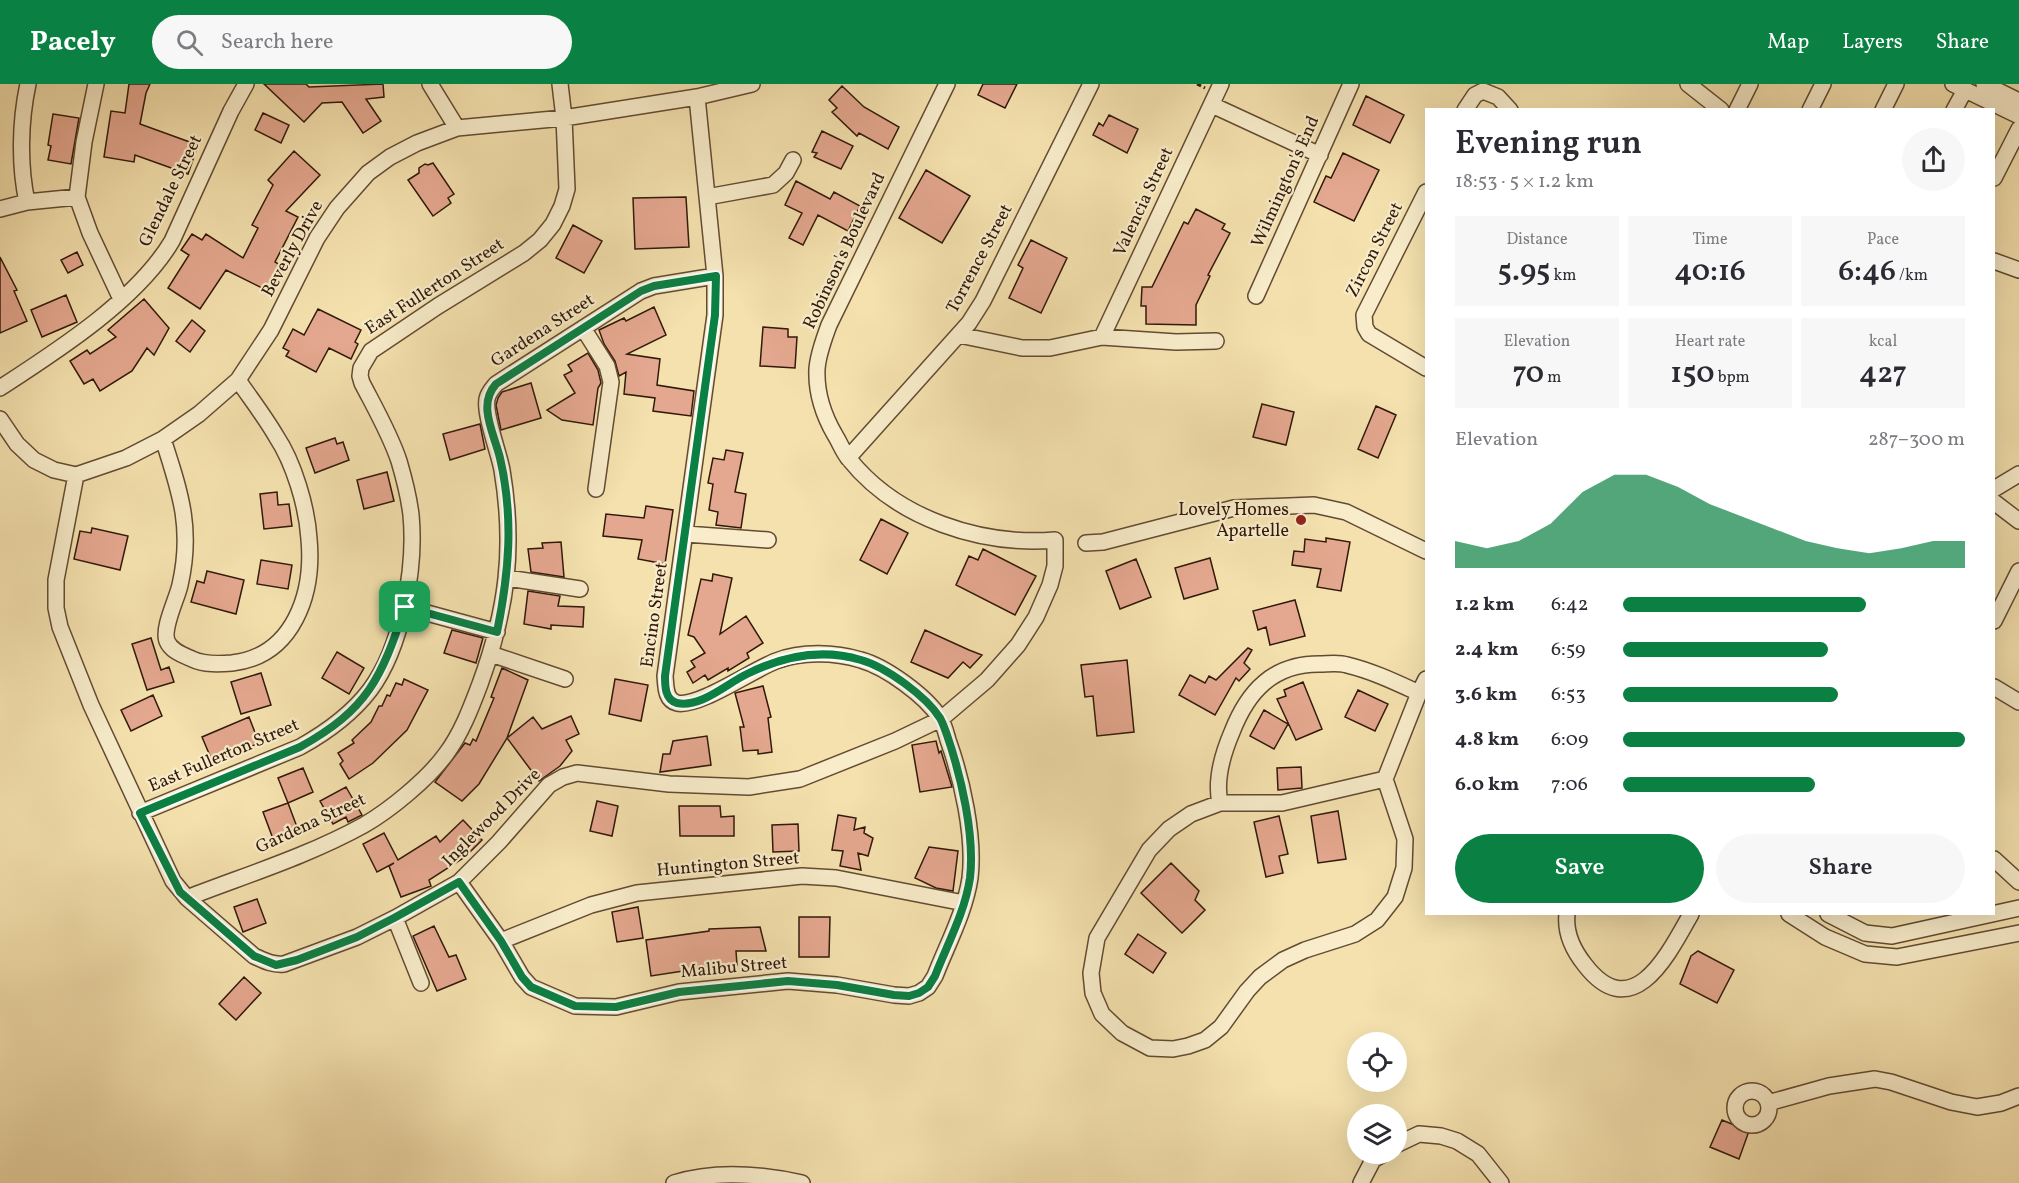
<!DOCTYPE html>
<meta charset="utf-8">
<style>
:root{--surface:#fff;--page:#f7f7f7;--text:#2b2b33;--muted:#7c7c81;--accent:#0b8043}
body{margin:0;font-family:Vollkorn,serif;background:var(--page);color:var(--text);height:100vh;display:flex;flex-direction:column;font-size:22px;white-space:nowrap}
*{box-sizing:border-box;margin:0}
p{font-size:20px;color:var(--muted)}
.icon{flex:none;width:33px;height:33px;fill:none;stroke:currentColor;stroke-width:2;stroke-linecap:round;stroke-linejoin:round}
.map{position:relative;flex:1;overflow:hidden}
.details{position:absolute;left:1425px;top:24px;width:570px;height:807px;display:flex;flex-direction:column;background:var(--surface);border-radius:0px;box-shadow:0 6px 24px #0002}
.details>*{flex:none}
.fabs{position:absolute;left:1347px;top:948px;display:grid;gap:12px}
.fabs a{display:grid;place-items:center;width:60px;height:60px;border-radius:50%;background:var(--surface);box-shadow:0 6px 24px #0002;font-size:30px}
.pin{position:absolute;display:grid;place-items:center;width:51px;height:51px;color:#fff;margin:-26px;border-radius:12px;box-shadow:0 3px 9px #0006}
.round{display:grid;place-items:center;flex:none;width:63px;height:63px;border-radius:32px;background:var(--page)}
.overview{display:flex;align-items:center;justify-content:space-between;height:102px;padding:0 30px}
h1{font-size:33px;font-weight:600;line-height:45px}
.stats{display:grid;grid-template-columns:repeat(3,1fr);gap:9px;height:102px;padding:6px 30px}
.stats div{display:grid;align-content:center;border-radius:0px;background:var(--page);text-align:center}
.stats b{font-size:30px;font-weight:600}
.stats small{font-size:16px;font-weight:400}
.stats p{font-size:16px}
.chart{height:168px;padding:12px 30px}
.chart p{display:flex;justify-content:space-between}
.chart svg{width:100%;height:108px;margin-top:6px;fill:var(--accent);opacity:.7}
.cta{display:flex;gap:12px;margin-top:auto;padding:12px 30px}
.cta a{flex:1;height:69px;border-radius:36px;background:var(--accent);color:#fff;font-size:24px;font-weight:600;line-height:69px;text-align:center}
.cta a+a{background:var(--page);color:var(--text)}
ul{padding:0 30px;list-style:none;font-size:20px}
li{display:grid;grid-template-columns:96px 72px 1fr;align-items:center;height:45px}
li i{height:15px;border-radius:8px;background:var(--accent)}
header{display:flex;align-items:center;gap:36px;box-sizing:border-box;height:84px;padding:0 30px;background:var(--accent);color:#fff}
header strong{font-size:28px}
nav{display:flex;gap:33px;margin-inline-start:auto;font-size:21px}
.search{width:420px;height:54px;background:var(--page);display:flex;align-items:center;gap:15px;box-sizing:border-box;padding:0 21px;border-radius:33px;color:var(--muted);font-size:22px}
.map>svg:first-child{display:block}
.building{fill:#e4a78f;stroke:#31190a;stroke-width:1.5}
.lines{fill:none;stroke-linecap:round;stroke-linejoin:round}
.minor-casing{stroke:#624b33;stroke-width:18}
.path{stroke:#31190a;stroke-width:3;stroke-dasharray:4.5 3;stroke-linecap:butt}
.minor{stroke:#f8ecca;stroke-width:15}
.route-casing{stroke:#fff;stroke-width:12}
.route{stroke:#0b8043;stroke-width:8}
.poi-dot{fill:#8f2418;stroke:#f8ecca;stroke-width:2}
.labels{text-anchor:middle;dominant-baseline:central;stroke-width:4.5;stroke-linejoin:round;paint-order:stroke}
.street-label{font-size:18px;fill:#31190a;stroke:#f8ecca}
.poi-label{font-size:18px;fill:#31190a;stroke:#f8ecca;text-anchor:end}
</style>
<header>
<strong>Pacely</strong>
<div class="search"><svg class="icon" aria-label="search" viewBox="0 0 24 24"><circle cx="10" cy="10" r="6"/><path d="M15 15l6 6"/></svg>Search here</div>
<nav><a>Map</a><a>Layers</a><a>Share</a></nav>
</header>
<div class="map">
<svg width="2019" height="1099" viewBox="0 0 2019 1099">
<rect width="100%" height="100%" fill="#f4e1ae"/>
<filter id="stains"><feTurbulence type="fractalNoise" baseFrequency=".00333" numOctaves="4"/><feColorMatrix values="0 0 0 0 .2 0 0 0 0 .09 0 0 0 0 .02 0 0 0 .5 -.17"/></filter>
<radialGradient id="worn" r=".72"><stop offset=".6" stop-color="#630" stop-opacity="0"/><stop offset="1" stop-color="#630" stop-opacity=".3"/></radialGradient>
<path class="building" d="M 129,0 L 150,0 L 146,9 L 140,40 L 198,61 L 188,90 L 135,71 L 134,78 L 104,73 L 111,27 L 125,29 Z
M 264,0 L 306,0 L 309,3 L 383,0 L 384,13 L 366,15 L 381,37 L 363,49 L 342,18 L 322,19 L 304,38 Z
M 983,0 L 1017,0 L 1005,24 L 978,11 Z
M 842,2 L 864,23 L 899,43 L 888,65 L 859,49 L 857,52 L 832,28 L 837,24 L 829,16 Z
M 1366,12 L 1404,31 L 1390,59 L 1353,41 Z
M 263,29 L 289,41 L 281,59 L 255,46 Z
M 53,30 L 79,34 L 71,80 L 48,76 L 51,62 L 48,61 Z
M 1109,31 L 1138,45 L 1127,69 L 1093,51 L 1099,39 L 1103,42 Z
M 822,47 L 853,62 L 841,85 L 814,73 L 817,69 L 812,68 Z
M 294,67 L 320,91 L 286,127 L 298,133 L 275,178 L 285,184 L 277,201 L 272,199 L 268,207 L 226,186 L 200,225 L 168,204 L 189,171 L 181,166 L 192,150 L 202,156 L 206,150 L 243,174 L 258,144 L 252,141 L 273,101 L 268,96 Z
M 1343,69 L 1379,86 L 1354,137 L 1314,118 L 1326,92 L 1331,94 Z
M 433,79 L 454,110 L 448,114 L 451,119 L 433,132 L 408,96 L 419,89 L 419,84 L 425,80 L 428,81 Z
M 926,86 L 970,112 L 942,159 L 899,134 Z
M 796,97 L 830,115 L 834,108 L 860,122 L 848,147 L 818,131 L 803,161 L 789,154 L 802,129 L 785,121 Z
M 686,113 L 689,163 L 635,165 L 633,114 Z
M 1196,125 L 1225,140 L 1222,145 L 1230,149 L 1208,191 L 1210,192 L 1196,221 L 1196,241 L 1146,240 L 1146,222 L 1141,222 L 1142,203 L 1152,203 L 1184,138 L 1188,140 Z
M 573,141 L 602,157 L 584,189 L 556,174 Z
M 1031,156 L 1067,174 L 1041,229 L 1009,214 L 1023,184 L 1018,181 Z
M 77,168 L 83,181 L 68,189 L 61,176 Z
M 0,173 L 17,206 L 14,207 L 27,237 L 0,249 Z
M 66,211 L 77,238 L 42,253 L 31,226 Z
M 144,215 L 169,244 L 154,271 L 147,264 L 132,287 L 100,307 L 93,295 L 84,300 L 70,277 L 87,266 L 90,270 L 116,253 L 108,246 Z
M 654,223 L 666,251 L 627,270 L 660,275 L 657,301 L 694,307 L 691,332 L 653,327 L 655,314 L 624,310 L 626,288 L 619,292 L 615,277 L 604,260 L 599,246 L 624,234 L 626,237 Z
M 318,225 L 361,246 L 355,258 L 358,260 L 351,275 L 329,264 L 316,288 L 286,272 L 289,267 L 283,264 L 293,245 L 304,251 Z
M 192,236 L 205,247 L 190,268 L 176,257 Z
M 763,243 L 788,245 L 788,253 L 797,253 L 795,284 L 760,282 Z
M 588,269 L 598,286 L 601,299 L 598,304 L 593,341 L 562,336 L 547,326 L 575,309 L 564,291 L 572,287 L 568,281 Z
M 531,299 L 541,334 L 501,346 L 496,321 L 498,314 L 502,308 Z
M 1262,320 L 1294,328 L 1286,361 L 1253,353 Z
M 1376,322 L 1396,331 L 1378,374 L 1358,365 Z
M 480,340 L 485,365 L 450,376 L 443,350 Z
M 335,354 L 337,360 L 343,358 L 349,376 L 315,389 L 306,364 Z
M 726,366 L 743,369 L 735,408 L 746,410 L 741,444 L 716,441 L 718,428 L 709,426 L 713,400 L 708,399 L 713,374 L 724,376 Z
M 387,388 L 394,417 L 364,425 L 357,396 Z
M 277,408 L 278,421 L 289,420 L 292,442 L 264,445 L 260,410 Z
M 646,422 L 673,426 L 665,480 L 638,475 L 642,456 L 603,452 L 606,430 L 644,434 Z
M 881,435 L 908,449 L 887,490 L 860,476 Z
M 92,444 L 128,452 L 120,486 L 74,475 L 80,447 L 91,449 Z
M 1326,454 L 1350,458 L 1341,507 L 1317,503 L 1321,485 L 1292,481 L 1294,467 L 1304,468 L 1305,455 L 1326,458 Z
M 561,458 L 564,493 L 531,488 L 528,465 L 543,464 L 542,459 Z
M 983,465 L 1036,492 L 1015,531 L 956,501 L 969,472 L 978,476 Z
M 1210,474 L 1218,505 L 1184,515 L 1175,484 Z
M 1136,475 L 1151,513 L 1120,525 L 1106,487 Z
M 261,476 L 292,481 L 288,505 L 257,500 Z
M 207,487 L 244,496 L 236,530 L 191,518 L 197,497 L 204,499 Z
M 713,490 L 732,494 L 720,550 L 746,532 L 763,559 L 747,569 L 749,574 L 728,587 L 728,584 L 708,596 L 705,591 L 693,599 L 687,588 L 695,583 L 691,577 L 705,569 L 694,553 L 688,551 L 701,495 L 712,497 Z
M 528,507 L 560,512 L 558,522 L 584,523 L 583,543 L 551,541 L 551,545 L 524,540 Z
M 1295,516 L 1305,552 L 1270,561 L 1266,543 L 1258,546 L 1253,527 Z
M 452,546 L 483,554 L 476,579 L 444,569 Z
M 925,546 L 969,566 L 982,571 L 970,584 L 963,578 L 948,594 L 911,578 Z
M 151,554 L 161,586 L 169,583 L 174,598 L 147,606 L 132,560 Z
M 1248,564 L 1252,566 L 1244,579 L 1250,585 L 1239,597 L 1236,594 L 1215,631 L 1179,611 L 1190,591 L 1205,599 L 1209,592 L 1216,596 Z
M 337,568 L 364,584 L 349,610 L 322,594 Z
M 1127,576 L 1134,648 L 1097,652 L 1093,612 L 1085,613 L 1081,581 Z
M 502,584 L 528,596 L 507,654 L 533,633 L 542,645 L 571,632 L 579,650 L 566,656 L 572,667 L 560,682 L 539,697 L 507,654 L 479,700 L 462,717 L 435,698 L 465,659 L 470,661 L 473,655 L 476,657 L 494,614 L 491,613 Z
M 261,589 L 271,621 L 241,630 L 231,598 Z
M 404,595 L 428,606 L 407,646 L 373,679 L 349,695 L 340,680 L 343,677 L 338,669 L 354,659 L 352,656 L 371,638 L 379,622 L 382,622 L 387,611 L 390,612 L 396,599 L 402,601 Z
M 615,595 L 648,601 L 641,637 L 609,630 Z
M 1303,598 L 1322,645 L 1296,656 L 1277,615 L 1286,612 L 1284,606 Z
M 763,602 L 771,633 L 768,634 L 772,668 L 758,670 L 758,666 L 743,667 L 740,643 L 744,643 L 735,609 Z
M 1358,606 L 1388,620 L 1375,647 L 1345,633 Z
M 153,611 L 162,632 L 131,647 L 121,626 Z
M 1264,626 L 1288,640 L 1274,665 L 1250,652 Z
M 249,633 L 259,659 L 213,679 L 202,653 Z
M 707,652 L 711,681 L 660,688 L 663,670 L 670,670 L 673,657 Z
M 936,657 L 939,669 L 941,667 L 952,703 L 920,708 L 912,661 Z
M 1301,683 L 1302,704 L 1278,706 L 1277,684 Z
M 303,684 L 313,708 L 288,719 L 278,694 Z
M 346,703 L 362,731 L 348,738 L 346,733 L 333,740 L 320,717 Z
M 597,717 L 618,722 L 612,752 L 590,747 Z
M 288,719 L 300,751 L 275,760 L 263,728 Z
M 679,722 L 720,722 L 721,733 L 734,732 L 734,752 L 680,752 Z
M 1338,727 L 1346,775 L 1318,779 L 1311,732 Z
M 838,731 L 856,734 L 854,746 L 865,743 L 864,749 L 873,754 L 868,772 L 858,769 L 861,786 L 840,782 L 843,767 L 832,766 Z
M 1279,732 L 1288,770 L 1279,772 L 1283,789 L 1266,793 L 1254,738 Z
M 463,736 L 482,756 L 465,773 L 429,796 L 431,802 L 401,813 L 389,782 L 394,779 L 377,788 L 363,760 L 384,749 L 398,776 L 436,752 L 440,758 Z
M 798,740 L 799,767 L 773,768 L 772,741 Z
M 929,763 L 958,767 L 953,807 L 936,804 L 915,794 Z
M 1171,779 L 1199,807 L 1195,816 L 1205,826 L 1182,849 L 1141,809 Z
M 257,815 L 266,839 L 243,848 L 234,823 Z
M 638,823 L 643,854 L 617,858 L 612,828 Z
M 799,833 L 830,833 L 829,873 L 799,873 Z
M 434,842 L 449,873 L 456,871 L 466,895 L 437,907 L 413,852 Z
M 760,843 L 766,867 L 736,867 L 737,881 L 696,884 L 696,885 L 651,892 L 646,856 L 709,847 L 709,845 Z
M 1138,850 L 1166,869 L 1153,889 L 1125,870 Z
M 1698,867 L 1734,886 L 1717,919 L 1680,900 L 1691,872 Z
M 244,893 L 261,909 L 236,936 L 219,920 Z
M 1722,1036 L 1749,1047 L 1739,1075 L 1710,1063 Z"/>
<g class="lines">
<defs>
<path id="minor" d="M 96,0 L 84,58 L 77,113 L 90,149 L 121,215
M 430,0 L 457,44
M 1688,0 L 1721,26
M 1953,0 L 2019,32
M 1984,0 L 2019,17
M 1212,21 L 1320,71
M 1465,26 L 1475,11 L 1483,7 L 1498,13 L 1510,26
M 1737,26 L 1750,0
M 1810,26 L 1823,0
M 1883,26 L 1896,0
M 1954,26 L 1965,6
M 1994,94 L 2019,45
M 1426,108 L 1364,231 L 1365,243 L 1369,250 L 1426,284
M 707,113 L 773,101 L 786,89 L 793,76
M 27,118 C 19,81 20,37 28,0
M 0,125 L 27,118 L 77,113
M 1994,177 L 2019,186
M 1256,212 L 1351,0
M 583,244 L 607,282 L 611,298 L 596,405
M 959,251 L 1022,264 L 1050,264 L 1102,253 L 1176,258 L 1216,257
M 1102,253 L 1221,0
M 0,304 C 57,267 137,216 172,157 L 231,27 L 246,0
M 0,335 L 17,360 L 34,376 L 54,386 L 76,391 L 126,374 L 163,355 L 199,330 L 238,296 L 271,246 L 317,154 L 337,124 L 368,89 L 390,73 L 417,59 L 457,44 L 564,34 L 697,13 L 752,0
M 163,355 C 180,408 193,444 180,501 C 177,515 162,544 167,557 C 171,567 183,571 192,575 C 204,581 220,580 232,579 C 294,572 314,509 309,455 C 307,423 294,379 276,352 C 265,333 251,315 238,296
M 848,374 L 969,239 L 983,217 L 1091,0
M 76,391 L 56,496 L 56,524 L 60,543 L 91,621 L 173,797 L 187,814 L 254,872 C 265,877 272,881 284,880 L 357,853 L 395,834 L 459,798 L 499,758 L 549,701 L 563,693 L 577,689 L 669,700 L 749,703 L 800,695 L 895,657 L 941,635 L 987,596 L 1018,561 L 1036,533 L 1050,501 L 1055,482 L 1055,456 C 981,462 897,435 849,375 C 843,368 840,359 835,351 C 824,332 816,308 817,285 C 818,270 824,255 829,241 L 947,0
M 1994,405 L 2019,390
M 1994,418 L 2019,437
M 686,450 L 768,456
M 1086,459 L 1103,458 L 1234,424 L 1314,421 L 1346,428 L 1426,467
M 507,494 L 580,505
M 405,523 L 497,548
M 1994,537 L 2019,487
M 491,570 L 565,595
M 1994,603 L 2019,618
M 1385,695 L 1282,719 L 1220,719 L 1191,730 L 1169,745 L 1149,766 L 1097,854 L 1091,889 L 1093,909 L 1102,930 L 1122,949 L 1150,964 L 1173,965 L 1188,962 L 1205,956 L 1221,943 L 1247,907 L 1260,893 L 1283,876 L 1305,866 L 1355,850 L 1377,836 L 1395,813 L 1404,784 L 1405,755 L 1385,695 L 1419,609 L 1426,595
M 1220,719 C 1215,696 1223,669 1232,648 C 1248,607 1273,580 1319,580 C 1328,580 1338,578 1347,581 C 1372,587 1395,598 1419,609
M 140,729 L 300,663 C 327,648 351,631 370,606 C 402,563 416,484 411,431 C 409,414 404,394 399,377 C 390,350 375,324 362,299 L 360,292 L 361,284 L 371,267 L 438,222 L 524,169 L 540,156 L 553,140 L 562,122 L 567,105 L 564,34 L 560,0
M 1994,775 L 2019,798
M 459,798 L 501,857 L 522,893 L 531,903 L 575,922 L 616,923 L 679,908 L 788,897 L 837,901 L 894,911 L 909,912 L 919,909 L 928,903 L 935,892 C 947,861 965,828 970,794 C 975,753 962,695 948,656 C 946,649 944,640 940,634 C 926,612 886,583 861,576 C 835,568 801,567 776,577 C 752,586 698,624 677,619 C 665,616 666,602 665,592 L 715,231 L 715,192 L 697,13
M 187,814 C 246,791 308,772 364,741 C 390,726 428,695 446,670 C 461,650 471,624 480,600 C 507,526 515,464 502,386 C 499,369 484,330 487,315 C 488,309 492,305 496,300 L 641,207 L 654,202 L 715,192
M 1567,830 C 1565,848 1573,866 1585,881 C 1633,943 1669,869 1691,830
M 1789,830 L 1825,853 L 1865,870 L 1897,873 L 2019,849
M 1828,830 L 1865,849 L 1892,852 L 2019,824
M 395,834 L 421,899
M 501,857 L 591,821 L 637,809 L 802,792 L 836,794 L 964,819
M1735 1024a17 17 0 1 1 34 0a17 17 0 1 1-34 0Z
M 1768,1019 L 1829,1002 L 1875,995 L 1891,998 L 1951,1018 L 1977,1023 L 2001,1019 L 2019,1012
M 1396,1061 L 1419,1050 L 1441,1052 L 1457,1057 L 1478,1070 L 1501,1099
M 674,1099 C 715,1086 761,1090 802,1099
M 1361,1099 L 1373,1076 L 1383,1070"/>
</defs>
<use href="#minor" class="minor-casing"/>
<path class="path" d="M 1197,0 L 1205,4"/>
<use href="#minor" class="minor"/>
</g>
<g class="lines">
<defs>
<path id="route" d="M 716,192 L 715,231 L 665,592 C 665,602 665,616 677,619 C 701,624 726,600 747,590 C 783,572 821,564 861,576 C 886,583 926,612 940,634 C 943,639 945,646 947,651 C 961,692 975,751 970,794 C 965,828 947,861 935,892 L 928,903 L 919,909 L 909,912 L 894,911 L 837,901 L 788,897 L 679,908 L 616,923 L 575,922 L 531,903 L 522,893 L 501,857 L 459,798 L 394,834 L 357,853 L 297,876 L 276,881 L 254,872 L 180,808 L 140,729 L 300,663 C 368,625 381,595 405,523 L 497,548 C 509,489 514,434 500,374 C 494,349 477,321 496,300 L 641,207 L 654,202 Z"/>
</defs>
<use href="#route" class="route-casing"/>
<use href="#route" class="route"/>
</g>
<circle class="poi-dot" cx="1301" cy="436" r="6"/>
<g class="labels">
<g class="street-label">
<text transform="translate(1286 98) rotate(-66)">Wilmington's End</text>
<text transform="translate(171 107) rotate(-64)">Glendale Street</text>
<text transform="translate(1144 118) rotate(-65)">Valencia Street</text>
<text transform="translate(293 165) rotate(-61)">Beverly Drive</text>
<text transform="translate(1375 166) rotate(-63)">Zircon Street</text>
<text transform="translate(845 167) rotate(-65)">Robinson's Boulevard</text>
<text transform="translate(980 175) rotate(-62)">Torrence Street</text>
<text transform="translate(435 203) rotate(-33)">East Fullerton Street</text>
<text transform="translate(543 247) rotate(-33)">Gardena Street</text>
<text transform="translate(655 531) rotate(-82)">Encino Street</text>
<text transform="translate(224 672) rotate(-23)">East Fullerton Street</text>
<text transform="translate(492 734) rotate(-45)">Inglewood Drive</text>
<text transform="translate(311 740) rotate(-25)">Gardena Street</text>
<text transform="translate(728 781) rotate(-5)">Huntington Street</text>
<text transform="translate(734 884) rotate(-5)">Malibu Street</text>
</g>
<g class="poi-label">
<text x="1289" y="426">Lovely Homes<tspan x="1289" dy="21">Apartelle</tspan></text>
</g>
</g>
<rect width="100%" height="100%" filter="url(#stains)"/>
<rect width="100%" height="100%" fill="url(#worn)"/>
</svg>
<div class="fabs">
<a><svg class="icon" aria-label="locate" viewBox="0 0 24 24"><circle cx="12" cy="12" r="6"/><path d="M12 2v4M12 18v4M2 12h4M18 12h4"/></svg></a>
<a><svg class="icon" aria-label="layers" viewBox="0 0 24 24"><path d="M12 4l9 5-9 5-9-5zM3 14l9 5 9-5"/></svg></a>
</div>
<div class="pin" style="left:405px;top:523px;background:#1e9e55"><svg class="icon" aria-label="arrive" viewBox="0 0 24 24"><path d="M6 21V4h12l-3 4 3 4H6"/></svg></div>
<section class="details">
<div class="overview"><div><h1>Evening run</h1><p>18:53 · 5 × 1.2 km</p></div><a class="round"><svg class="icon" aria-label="share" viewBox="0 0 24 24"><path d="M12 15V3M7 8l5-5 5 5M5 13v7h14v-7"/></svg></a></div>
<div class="stats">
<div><p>Distance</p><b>5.95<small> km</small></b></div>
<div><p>Time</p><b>40:16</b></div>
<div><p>Pace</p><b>6:46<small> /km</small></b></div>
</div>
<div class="stats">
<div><p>Elevation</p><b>70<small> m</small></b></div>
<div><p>Heart rate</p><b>150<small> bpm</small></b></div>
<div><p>kcal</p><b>427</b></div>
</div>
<div class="chart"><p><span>Elevation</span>287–300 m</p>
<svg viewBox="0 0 160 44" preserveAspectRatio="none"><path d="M0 44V33L10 36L20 33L30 26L40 13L50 6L60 6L70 11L80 18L90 23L100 28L110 33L120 36L130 38L140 36L150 33L160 33V44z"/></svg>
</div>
<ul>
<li><b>1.2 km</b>6:42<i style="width:71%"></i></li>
<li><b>2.4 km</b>6:59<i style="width:60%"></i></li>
<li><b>3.6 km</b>6:53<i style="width:63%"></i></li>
<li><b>4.8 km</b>6:09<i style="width:100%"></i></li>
<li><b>6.0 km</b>7:06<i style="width:56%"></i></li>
</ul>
<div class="cta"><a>Save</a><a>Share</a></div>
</section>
</div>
